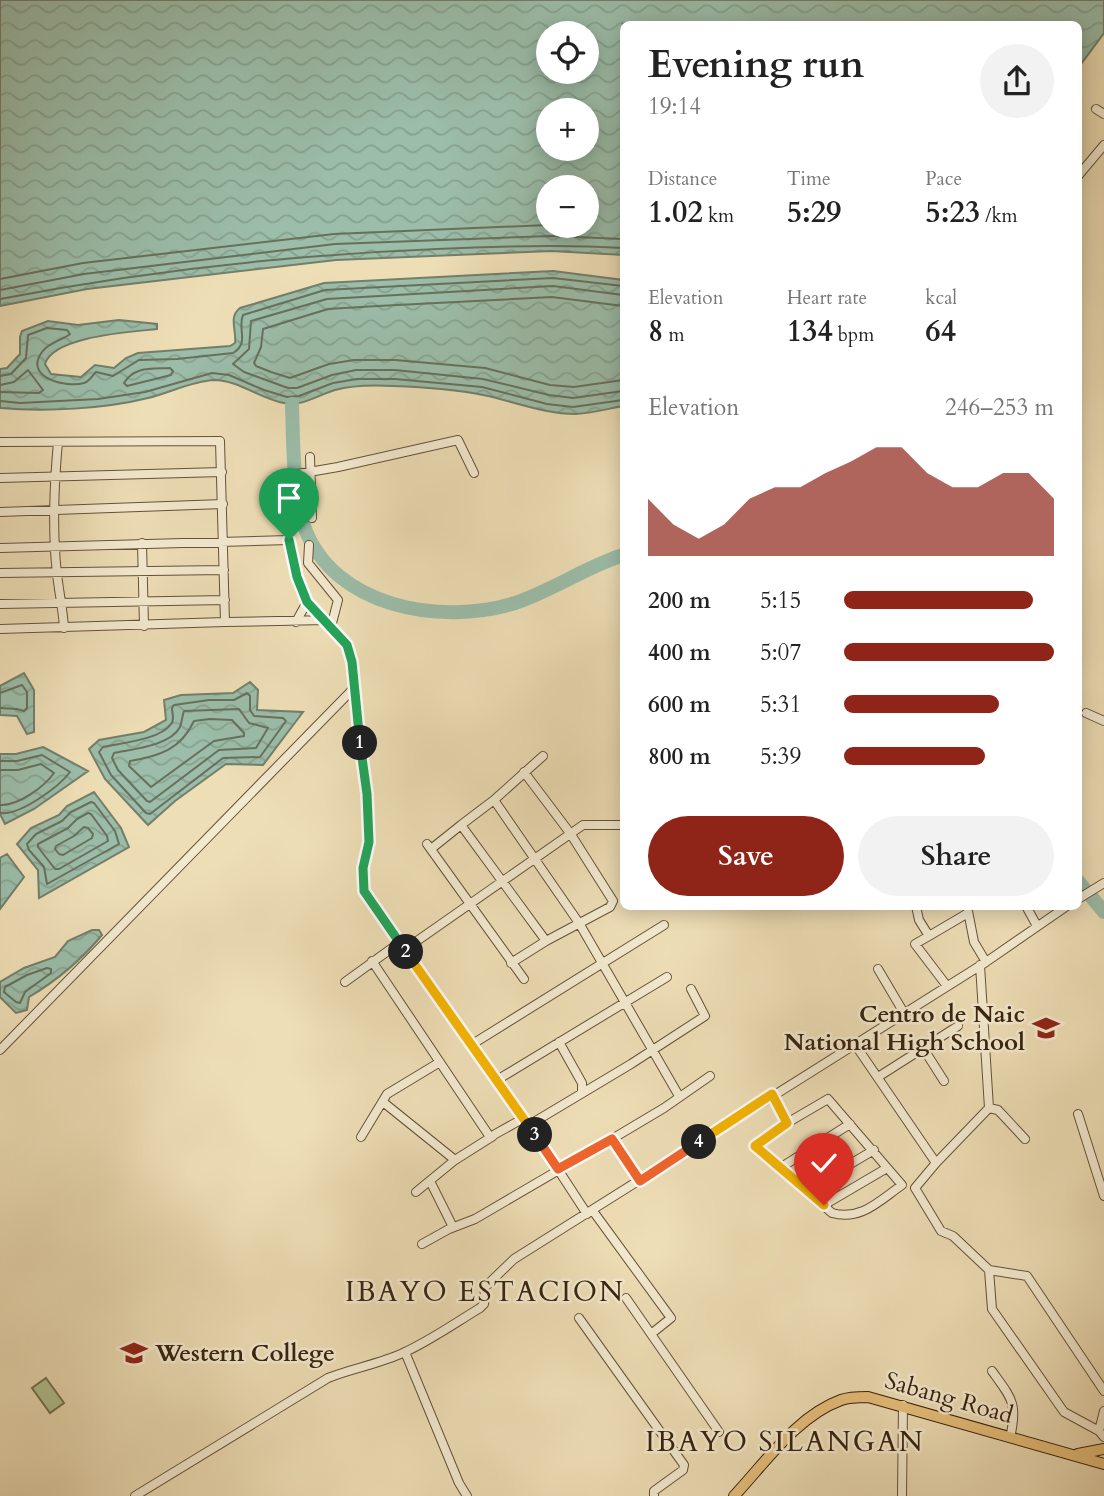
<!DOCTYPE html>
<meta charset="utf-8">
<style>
:root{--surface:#fff;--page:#f2f2f2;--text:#222;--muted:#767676;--accent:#8f2418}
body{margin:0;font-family:Cardo,serif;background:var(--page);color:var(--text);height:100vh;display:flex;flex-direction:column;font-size:26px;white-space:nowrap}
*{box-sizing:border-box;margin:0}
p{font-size:23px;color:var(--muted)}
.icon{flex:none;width:38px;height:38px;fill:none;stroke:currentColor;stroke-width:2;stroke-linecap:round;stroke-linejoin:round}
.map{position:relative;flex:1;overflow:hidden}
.drawer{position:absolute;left:620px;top:21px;width:462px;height:889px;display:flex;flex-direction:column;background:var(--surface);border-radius:10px;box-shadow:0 4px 18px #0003}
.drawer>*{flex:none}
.fabs{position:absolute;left:536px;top:21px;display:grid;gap:14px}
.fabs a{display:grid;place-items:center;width:63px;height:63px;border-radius:50%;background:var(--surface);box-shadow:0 4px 18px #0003;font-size:35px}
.pin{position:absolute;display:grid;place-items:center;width:60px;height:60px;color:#fff;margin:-72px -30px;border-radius:50% 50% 50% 0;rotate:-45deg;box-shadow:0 0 7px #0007}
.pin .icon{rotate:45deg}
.km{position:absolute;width:35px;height:35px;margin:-18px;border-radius:50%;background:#222;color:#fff;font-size:19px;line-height:35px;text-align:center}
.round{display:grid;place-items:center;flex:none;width:74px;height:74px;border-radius:37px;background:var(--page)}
.head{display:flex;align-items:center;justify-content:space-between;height:119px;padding:0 28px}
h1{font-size:38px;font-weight:700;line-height:52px}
.metrics{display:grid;grid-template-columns:repeat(3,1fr);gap:10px;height:119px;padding:7px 28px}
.metrics div{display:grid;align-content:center}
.metrics b{font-size:30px;font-weight:700}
.metrics small{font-size:19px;font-weight:400}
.metrics p{font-size:19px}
.chart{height:196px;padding:14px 28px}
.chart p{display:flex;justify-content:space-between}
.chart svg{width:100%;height:126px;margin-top:7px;fill:var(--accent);opacity:.7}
.button{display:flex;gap:14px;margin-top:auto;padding:14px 28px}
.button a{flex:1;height:80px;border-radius:42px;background:var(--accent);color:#fff;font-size:28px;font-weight:700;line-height:80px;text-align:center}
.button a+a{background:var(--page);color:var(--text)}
ul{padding:0 28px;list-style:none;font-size:23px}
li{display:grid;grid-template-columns:112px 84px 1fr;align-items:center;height:52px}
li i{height:18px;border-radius:9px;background:var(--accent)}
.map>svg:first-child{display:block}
.grass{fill:#b3c293;stroke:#747251;stroke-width:2}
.water{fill:url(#water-waves);stroke:#737f6b;stroke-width:2;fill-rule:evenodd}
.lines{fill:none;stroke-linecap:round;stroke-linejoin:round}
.shore{stroke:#68705c;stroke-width:2}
.river{stroke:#9bbda9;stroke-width:14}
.minor-casing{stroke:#645239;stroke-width:10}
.major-casing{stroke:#36230f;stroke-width:12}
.minor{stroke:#f4ead0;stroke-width:8}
.major{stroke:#e7bf7b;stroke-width:10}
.split-1-casing{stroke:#fff;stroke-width:14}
.split-2-casing{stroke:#fff;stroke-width:14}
.split-3-casing{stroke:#fff;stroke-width:14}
.split-4-casing{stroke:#fff;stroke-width:14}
.split-5-casing{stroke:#fff;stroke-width:14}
.split-1{stroke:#22a559;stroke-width:9}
.split-2{stroke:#22a559;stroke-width:9}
.split-3{stroke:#f5b400;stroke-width:9}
.split-4{stroke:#f0652b;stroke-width:9}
.split-5{stroke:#f5b400;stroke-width:9}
.labels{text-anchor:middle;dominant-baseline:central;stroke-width:5;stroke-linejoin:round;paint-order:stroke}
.poi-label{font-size:24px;font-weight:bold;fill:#36230f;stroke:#f4ead0;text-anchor:end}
.street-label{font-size:24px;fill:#36230f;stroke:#f4ead0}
.quarter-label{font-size:28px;letter-spacing:2px;fill:#36230f;stroke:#f4ead0}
</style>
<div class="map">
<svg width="1104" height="1496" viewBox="0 0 1104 1496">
<defs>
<pattern id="water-waves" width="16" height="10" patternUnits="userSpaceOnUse" patternTransform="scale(1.75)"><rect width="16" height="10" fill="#9bbda9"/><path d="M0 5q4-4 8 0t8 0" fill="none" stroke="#86a290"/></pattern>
</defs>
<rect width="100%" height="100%" fill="#eedeb6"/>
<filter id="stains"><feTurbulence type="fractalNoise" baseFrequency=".00286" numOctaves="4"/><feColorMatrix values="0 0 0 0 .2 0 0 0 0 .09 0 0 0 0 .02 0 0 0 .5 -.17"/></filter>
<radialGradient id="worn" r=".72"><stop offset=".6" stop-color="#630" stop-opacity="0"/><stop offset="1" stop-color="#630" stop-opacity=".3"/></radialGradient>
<path class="grass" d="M 46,1378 L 64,1403 L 50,1413 L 32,1388 Z"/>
<path class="water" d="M 0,0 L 1104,0 L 1104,33 L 1078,68 L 1078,24 L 623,24 L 623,255 L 552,251 L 336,260 L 87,289 L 0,306 ZM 548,33 L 586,33 L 586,72 L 548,72 ZM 548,110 L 586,110 L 586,149 L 548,149 ZM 548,187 L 586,187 L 586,226 L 548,226 Z
M 553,271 L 623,280 L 623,406 C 607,409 592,413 576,414 C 544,414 513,401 483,395 C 454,389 422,387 393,386 C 374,385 353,385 335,390 C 318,395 302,407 284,403 C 261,399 238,380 214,380 C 192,381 169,393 148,398 C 104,409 45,412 0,408 L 0,369 L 7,368 L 20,354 L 20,337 L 22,331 L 48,321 L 78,325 L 119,320 L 157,324 L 157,329 C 131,332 53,336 45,364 L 51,374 L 81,377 L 95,365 L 114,368 L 126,358 L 138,353 L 230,346 L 235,343 C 237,331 228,317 240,308 L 324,283 Z
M 24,673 L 34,690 L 34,732 L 27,734 L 17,716 L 0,715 L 0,686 Z
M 250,682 L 258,690 L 257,710 L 303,712 L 263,765 L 226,764 L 175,801 L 148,825 L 105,779 L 89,749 L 99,740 L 144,732 L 166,720 L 164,700 L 181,695 L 233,693 Z
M 43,747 L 88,771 L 34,809 L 5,824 L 0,814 L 0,754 L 16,754 Z
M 94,792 L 121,828 L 129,847 L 39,898 L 38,870 L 17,844 L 31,828 L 59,815 L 67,806 Z
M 7,854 L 24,877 L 0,909 L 0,858 Z
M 92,930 L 99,930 L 102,935 C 82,959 56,981 29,997 L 27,1010 L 16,1013 L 0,997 L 0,982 L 24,968 L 55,957 L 68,941 Z"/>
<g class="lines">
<path class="shore" d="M 0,279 L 83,263 L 334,234 L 548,225
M 0,290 L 84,274 L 335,244 L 551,236 L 623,239
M 623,295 L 553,286 L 327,299 L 251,321 L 249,349 L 233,364 L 244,372 L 288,388 L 297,388 L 332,375 L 356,370 L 395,370 L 483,379 L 549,395 L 573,398 L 623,391
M 0,299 C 144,271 291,255 437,249 C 499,246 561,244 623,248
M 623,306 L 552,297 L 378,306 L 328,309 L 263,329 L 261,347 L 254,363 L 256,366 L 271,372 L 290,378 L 329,364 L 354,360 L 395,360 L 485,368 L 550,385 L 574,387 L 623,380
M 170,368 L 173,371 L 171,375 L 127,386 L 124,383 C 134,366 152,369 170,368 Z
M 0,376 L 11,374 L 26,358 L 28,335 L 47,328 L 67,330 L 70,334 C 61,341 49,342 42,352 C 23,378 67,388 84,383 C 89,382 92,376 96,372 L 113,376 L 139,360 L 177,359 L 233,353 C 250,343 237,329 243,315 L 325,290 L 553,278 L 623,286
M 0,385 L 14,382 L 28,370 L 43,390 L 39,393 L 0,392
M 0,401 L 20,403 L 98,399 L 145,392 L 212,373 L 229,375 L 264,390 L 287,397 L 299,396 L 333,383 L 357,379 L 395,379 L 482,387 L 547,404 L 573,407 L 623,400
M 0,693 L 22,685 L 27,692 L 27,708 L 24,711 L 17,709 L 0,708
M 247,693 L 250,696 L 250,710 L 254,716 L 283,718 L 286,721 L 260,757 L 223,758 L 150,814 L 146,813 L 111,775 L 99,752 L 103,747 C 120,743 160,740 171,724 C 175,720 172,713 172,708 L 174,705 L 209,700 L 234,700 Z
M 239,709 L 249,723 L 268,728 L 256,748 L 219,750 L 150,802 L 147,801 L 118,770 L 112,758 L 114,753 C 133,749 170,746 180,727 C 182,722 182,716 184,711 Z
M 210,719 L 232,720 L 244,733 L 244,736 L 214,741 L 151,787 L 129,766 L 130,761 C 160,756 181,749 194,721 Z
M 0,761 L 17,761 L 42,755 L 70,772 C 59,787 19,816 0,813
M 0,770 L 18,770 L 41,764 L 54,773 C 44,787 18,806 0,805
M 91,802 L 94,803 L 115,831 L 119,844 L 47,884 L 44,867 L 29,850 L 27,844 L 36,834 L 62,821 L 71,812 Z
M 88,813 L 91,814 L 107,836 L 108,841 L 59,869 L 55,869 L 38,847 L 38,844 L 68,828 L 77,819 Z
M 84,827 L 88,828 L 93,834 L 92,838 L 63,855 L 59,854 L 55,849 L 56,846 L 74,836 Z
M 47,968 L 51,969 L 51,973 L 25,992 L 20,1003 L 16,1002 L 4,992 L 5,987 L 27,975 Z"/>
<path class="river" d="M 292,404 C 293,438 293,495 304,526 C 333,608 442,626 515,603 C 553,590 586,567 623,555
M 1078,881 L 1104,912"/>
<defs>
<path id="minor" d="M 1096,109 L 1104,114
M 1078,176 L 1104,145
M 0,442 L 220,441 L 225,622 L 325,620
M 58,442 C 54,485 52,530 57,574 C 59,592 63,610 64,628
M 310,457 L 312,518
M 474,473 L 458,440 L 338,467 L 286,476 C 288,511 287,572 307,603 C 324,627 342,629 352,662 L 367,794 L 369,847 L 363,868 L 364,891 L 529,1125 L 587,1214
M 0,478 L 222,472
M 0,512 L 223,504
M 142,543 L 144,626
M 309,545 L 308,563 L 338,600 L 331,627
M 0,548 L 289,540
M 0,573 L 224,570
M 0,604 L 225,600
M 296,622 L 307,602
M 0,629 L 225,622
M 1086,713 L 1104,721
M 494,800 L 579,923 L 679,1096
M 461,825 L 494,800 L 543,756
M 427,844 L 524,979
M 431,849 L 461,825 L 546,941
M 1078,899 L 1104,883
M 916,906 L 919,920 L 929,936 L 968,913
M 967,906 L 974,942 L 986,962
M 1026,906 L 1037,926
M 929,936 L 915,944 L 947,986
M 404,950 L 583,825 L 623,825
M 372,961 L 490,1137 L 524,1118
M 511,963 L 546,941 L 610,907 L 613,901 L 570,833 L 524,772
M 980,965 L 989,1108 L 936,1163 L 915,1188 L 941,1231 L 953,1236 L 989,1270 L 992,1309 L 1064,1412 L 1099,1431
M 878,969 L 904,1013
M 345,982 L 399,943
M 559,1042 L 582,1083 L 582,1093
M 854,1043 L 936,1163
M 471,1045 L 664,925
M 923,1048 L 944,1081
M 0,1050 L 354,688
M 878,1077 L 958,1026
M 497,1080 L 667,977
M 772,1094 L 787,1123
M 828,1099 L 902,1185 C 879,1201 861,1221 832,1213 L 755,1146 L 787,1123 Z
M 383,1102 L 455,1160 L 493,1136
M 989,1108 L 998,1110 L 1025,1139
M 1078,1114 L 1104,1196
M 529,1125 L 631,1064 L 705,1016 L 691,989
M 361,1137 L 387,1094 L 440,1062
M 612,1139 L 640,1181
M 780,1168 L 850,1124
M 430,1181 L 453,1227
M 806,1190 L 874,1150
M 416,1192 L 455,1160
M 824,1205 L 887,1168
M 593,1211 L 671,1318 L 651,1334
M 422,1244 L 449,1229 L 475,1219 L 612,1139 L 664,1108 L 710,1076
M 989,1270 L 1027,1276 L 1104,1391
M 626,1298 L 719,1432
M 579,1318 L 684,1465 L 683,1470 L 654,1491 L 654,1496
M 405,1352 L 459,1483 L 467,1496
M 992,1371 C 1012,1399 1018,1403 1010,1438
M 1104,1411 L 1099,1431 L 1104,1437
M 135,1496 L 328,1378 C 353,1368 380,1364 405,1352 C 431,1340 455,1323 480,1308 L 484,1304 L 485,1287 L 514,1259 L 986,962 L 1067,906
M 902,1496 L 903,1405"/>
<path id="major" d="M 1078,1454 L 1104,1449
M 734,1496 C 765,1463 797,1416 841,1400 C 849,1397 859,1397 868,1397 L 1104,1464"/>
</defs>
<use href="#minor" class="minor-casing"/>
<use href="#major" class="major-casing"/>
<use href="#minor" class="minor"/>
<use href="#major" class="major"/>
</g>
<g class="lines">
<defs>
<path id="split-1" d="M 289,540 L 297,577 L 307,602 L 347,645 L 352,662 L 360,743"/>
<path id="split-2" d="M 360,743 L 367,794 L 369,842 L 363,868 L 364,891 L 406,952"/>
<path id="split-3" d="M 406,952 L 535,1135"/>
<path id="split-4" d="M 535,1135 L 558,1169 L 612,1139 L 640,1181 L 699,1142"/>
<path id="split-5" d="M 699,1142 L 772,1094 L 787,1123 L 755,1146 L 824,1205"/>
</defs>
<use href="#split-1" class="split-1-casing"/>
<use href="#split-2" class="split-2-casing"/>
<use href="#split-3" class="split-3-casing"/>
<use href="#split-4" class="split-4-casing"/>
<use href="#split-5" class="split-5-casing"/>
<use href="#split-1" class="split-1"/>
<use href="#split-2" class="split-2"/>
<use href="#split-3" class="split-3"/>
<use href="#split-4" class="split-4"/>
<use href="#split-5" class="split-5"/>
</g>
<defs>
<symbol id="school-bare" viewBox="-9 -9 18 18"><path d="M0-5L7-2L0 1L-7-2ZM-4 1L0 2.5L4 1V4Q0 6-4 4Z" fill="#8f2418" stroke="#f4ead0" stroke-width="2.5" paint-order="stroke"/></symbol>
<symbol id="university-bare" viewBox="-9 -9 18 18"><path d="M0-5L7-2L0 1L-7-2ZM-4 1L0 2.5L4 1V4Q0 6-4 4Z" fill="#8f2418" stroke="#f4ead0" stroke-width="2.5" paint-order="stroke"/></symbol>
</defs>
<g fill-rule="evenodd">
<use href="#school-bare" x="1027" y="1009" width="38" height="38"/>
<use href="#university-bare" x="115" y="1334" width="38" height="38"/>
</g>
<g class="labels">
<g class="poi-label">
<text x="1025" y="1014">Centro de Naic<tspan x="1025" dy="28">National High School</tspan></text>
<text x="155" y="1353" text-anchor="start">Western College</text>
</g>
<g class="street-label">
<text transform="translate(949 1398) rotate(16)">Sabang Road</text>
</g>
<g class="quarter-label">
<text x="485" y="1292">IBAYO ESTACION</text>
<text x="785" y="1442">IBAYO SILANGAN</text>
</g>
</g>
<rect width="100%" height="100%" filter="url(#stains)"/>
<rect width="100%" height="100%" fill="url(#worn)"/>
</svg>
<div class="fabs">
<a><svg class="icon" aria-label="locate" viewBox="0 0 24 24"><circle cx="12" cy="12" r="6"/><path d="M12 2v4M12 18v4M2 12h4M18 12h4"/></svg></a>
<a>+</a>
<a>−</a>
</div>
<div class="pin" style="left:289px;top:540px;background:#1e9e55"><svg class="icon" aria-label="arrive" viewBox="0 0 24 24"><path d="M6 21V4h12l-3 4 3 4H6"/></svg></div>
<div class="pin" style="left:824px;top:1205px;background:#d93025"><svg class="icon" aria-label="check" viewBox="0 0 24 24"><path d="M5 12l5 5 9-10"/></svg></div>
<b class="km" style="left:360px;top:743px">1</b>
<b class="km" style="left:406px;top:952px">2</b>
<b class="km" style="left:535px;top:1135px">3</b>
<b class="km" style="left:699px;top:1142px">4</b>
<section class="drawer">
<div class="head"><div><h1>Evening run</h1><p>19:14</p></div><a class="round"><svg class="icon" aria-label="share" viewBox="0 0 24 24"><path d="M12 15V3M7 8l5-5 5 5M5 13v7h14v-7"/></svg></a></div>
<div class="metrics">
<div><p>Distance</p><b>1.02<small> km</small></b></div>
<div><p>Time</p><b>5:29</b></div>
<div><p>Pace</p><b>5:23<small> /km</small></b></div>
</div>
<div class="metrics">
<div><p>Elevation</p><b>8<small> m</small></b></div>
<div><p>Heart rate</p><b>134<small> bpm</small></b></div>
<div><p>kcal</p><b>64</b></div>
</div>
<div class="chart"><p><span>Elevation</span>246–253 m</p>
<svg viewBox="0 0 160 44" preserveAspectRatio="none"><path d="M0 44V24L10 33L20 38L30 33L40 24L50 20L60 20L70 15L80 11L90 6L100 6L110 15L120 20L130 20L140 15L150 15L160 24V44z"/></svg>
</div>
<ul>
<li><b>200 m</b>5:15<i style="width:90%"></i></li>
<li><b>400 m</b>5:07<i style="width:100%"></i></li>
<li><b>600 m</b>5:31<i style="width:74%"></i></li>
<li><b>800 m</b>5:39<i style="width:67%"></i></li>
</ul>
<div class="button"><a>Save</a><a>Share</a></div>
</section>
</div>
